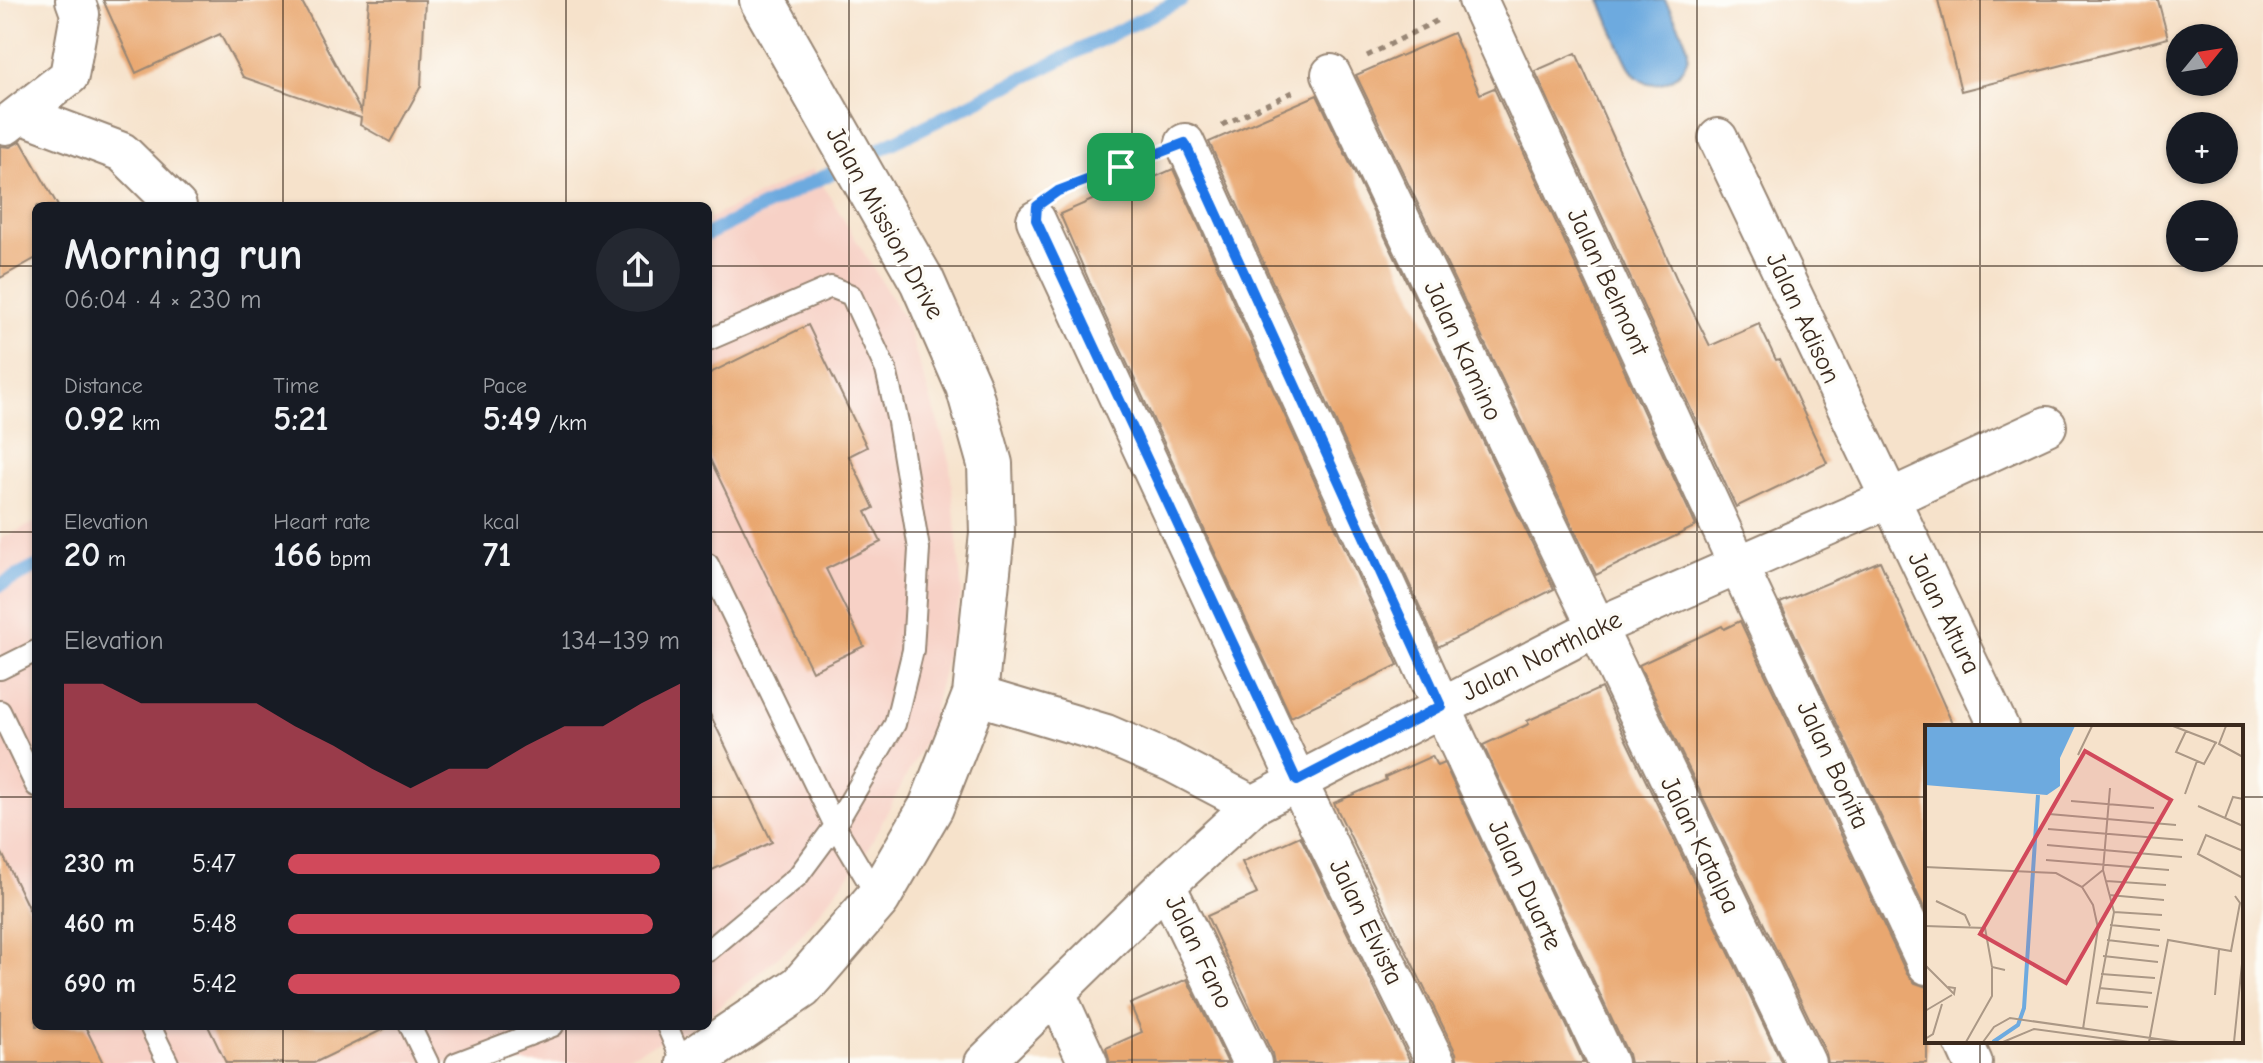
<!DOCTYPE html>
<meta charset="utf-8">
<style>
:root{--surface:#171b24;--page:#242831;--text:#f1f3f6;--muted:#9ea1a6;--accent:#d1495b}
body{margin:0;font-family:"Comic Neue",sans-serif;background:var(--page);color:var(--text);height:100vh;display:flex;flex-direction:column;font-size:30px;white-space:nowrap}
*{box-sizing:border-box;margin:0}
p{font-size:26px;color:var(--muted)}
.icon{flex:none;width:44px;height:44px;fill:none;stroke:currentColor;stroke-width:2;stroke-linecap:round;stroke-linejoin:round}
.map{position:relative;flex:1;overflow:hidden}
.sheet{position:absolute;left:32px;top:202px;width:680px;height:828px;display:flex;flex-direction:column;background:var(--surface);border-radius:12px;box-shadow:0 2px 6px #0004}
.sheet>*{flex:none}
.needle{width:52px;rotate:60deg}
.buttons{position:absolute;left:2166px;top:24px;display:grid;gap:16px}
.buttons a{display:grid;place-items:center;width:72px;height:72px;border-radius:50%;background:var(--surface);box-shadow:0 2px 6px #0004;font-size:40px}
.pin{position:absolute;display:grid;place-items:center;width:68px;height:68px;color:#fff;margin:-34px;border-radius:16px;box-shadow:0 4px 12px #0006}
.round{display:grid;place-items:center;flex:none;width:84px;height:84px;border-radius:42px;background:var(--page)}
.summary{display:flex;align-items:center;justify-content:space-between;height:136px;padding:0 32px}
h1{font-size:44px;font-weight:800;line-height:60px}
.figures{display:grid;grid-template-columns:repeat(3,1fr);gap:12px;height:136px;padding:8px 32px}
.figures div{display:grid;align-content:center}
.figures b{font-size:34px;font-weight:800}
.figures small{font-size:22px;font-weight:400}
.figures p{font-size:22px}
.chart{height:224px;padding:16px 32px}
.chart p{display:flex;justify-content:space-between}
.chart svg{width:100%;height:144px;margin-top:8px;fill:var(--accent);opacity:.7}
ul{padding:0 32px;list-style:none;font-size:26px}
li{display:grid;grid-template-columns:128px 96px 1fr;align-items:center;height:60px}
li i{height:20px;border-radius:10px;background:var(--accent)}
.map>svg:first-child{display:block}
.built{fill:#f7d1c6}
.water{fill:#6daadf;stroke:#546a7e;stroke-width:2}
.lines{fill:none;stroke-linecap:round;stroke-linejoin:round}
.stream{stroke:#6daadf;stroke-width:14}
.building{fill:#e9a76f}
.lane-casing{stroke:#988674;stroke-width:24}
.street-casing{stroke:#988674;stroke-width:42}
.secondary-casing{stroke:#988674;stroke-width:48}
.path{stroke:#988674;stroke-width:5;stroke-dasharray:6 6;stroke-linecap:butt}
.lane{stroke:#fff;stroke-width:20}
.street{stroke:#fff;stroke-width:38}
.secondary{stroke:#fff;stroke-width:44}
.route-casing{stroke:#fff;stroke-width:16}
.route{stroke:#1a73e8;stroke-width:10}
.grid{fill:none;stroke:#3b2a1e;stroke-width:2;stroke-opacity:0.55}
.labels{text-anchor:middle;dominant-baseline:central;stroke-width:7;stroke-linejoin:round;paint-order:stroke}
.street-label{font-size:26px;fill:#3b2a1e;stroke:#fdfcf7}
.inset-river{fill:none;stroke:#6daadf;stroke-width:4}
.inset-road{fill:none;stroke:#ab9886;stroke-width:2}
.view{fill:#d1495b;fill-opacity:0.15;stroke:#d1495b;stroke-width:4}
.inset-edge{fill:none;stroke:#3b2a1e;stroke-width:4}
</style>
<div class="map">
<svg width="2263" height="1063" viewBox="0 0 2263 1063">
<rect width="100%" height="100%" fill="#fdfcf7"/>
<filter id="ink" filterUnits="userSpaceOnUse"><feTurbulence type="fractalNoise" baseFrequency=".0125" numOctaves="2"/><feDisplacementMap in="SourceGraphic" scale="16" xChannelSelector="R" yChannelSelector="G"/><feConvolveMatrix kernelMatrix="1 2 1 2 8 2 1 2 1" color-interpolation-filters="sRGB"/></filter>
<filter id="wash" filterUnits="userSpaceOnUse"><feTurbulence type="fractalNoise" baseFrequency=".006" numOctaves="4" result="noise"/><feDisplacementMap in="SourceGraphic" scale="32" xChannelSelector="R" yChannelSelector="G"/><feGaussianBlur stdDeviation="1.8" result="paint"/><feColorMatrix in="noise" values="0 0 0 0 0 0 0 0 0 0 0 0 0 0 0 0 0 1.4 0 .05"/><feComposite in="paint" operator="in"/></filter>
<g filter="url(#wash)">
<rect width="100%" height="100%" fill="#f6e2cb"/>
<path class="built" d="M 813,169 L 906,322 L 949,457 L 962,591 L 927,737 L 864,856 L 795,942 L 708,1016 L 708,219 Z
M 36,522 L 36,1026 L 697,1026 L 611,1063 L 0,1063 L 0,539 Z"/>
<path class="water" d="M 1600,0 L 1665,0 C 1671,12 1688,39 1688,51 C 1689,77 1652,96 1634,74 C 1624,62 1608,17 1600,0 Z"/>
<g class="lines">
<path class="stream" d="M 708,234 L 1181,0
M 0,585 L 36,567"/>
</g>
<g id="blocks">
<path class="building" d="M 103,0 L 301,0 L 361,112 L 369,0 L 425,0 L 421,86 L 390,142 L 360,125 L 361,118 L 243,77 L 220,34 L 136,73 Z
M 1938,0 L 2158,0 L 2168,38 L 1961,91 Z
M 1453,33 L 1480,94 L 1494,88 L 1696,526 L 1596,575 L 1356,75 Z
M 1576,53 L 1678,282 L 1710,346 L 1759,324 L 1776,360 L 1779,359 L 1827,463 L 1736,507 L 1535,71 Z
M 1317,95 L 1554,589 L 1438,647 L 1209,142 Z
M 21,141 L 58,206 L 36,206 L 36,258 L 0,278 L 0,146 L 10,147 Z
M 1173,169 L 1398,665 L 1291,717 L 1089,281 L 1060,214 L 1108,193 L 1110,197 Z
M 808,325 L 867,447 L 849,456 L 874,508 L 866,512 L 881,542 L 826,569 L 864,646 L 812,671 L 708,455 L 708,374 Z
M 1880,561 L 1953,725 L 1927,727 L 1927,914 L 1780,603 Z
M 1740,621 L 1907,974 L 1915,983 L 1927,987 L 1927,1063 L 1828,1063 L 1826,1053 L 1639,665 L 1722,626 L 1724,629 Z
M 1601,688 L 1782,1063 L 1630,1063 L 1628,1054 L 1483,745 L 1529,724 L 1527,721 Z
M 708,710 L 772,842 L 708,872 Z
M 1432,756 L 1437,766 L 1444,763 L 1584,1063 L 1458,1063 L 1456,1053 L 1334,803 L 1386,780 L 1385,777 Z
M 1300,836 L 1411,1063 L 1274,1063 L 1272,1053 L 1207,916 L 1257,894 L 1242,862 Z
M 0,849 L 36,924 L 36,1026 L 85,1026 L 103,1063 L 0,1063 Z
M 1187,979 L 1228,1063 L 1110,1063 L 1106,1048 L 1142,1032 L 1130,1004 Z
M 208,1026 L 390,1026 L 314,1063 L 226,1063 Z"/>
</g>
</g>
<g filter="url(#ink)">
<use href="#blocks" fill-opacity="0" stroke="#988674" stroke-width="2"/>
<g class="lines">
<defs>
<path id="lane" d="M 708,340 L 831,287 L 851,295 L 886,370 L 898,422 L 919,549 L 913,650 L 895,724 L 835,826 L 798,876 L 708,951
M 708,564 L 835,826 L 878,898
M 0,669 L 36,651
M 0,711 L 36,786
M 150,1026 L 168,1063
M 410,1026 L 428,1063
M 667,1026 L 683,1063
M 456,1063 L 553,1026"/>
<path id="street" d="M 1478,0 L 1738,565 L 1927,965
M 1331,74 L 1806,1063
M 21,114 L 122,152 L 177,206
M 6,125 L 69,76 L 80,14 L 75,0
M 1718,138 L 1999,727
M 1185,143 L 1441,706 L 1608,1063
M 1036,220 L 1297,781 L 1436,1063
M 975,695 L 1106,734 L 1171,762 L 1253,805
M 1166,885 L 1252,1063
M 1056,993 L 1088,1063
M 1963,1041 L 1973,1063
M 984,1063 L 1166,885 L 1253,805 L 1595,628 L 1889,499 L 2047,426"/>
<path id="secondary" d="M 689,1063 L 801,987 L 878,898 L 931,807 L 975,695 L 992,533 L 990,464 L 968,386 L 922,281 L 762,0"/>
</defs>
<use href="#lane" class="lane-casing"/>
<use href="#street" class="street-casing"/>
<use href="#secondary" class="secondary-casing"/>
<path class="path" d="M 1367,56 L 1440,19
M 1222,125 L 1293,92
M 1063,189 L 1147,157"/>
<use href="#lane" class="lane"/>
<use href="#street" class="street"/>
<use href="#secondary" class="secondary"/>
</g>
</g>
<g class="lines" filter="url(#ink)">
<defs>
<path id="route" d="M 1185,143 L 1441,706 L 1297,781 L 1036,220 L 1037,206 L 1058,191 Z"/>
</defs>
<use href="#route" class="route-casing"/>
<use href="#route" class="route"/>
</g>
<path class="grid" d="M 283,0 L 283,206M 566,0 L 566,206M 849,0 L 849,1063M 1132,0 L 1132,1063M 1414,0 L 1414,1063M 1697,0 L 1697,1063M 1980,0 L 1980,727M 0,266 L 36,266M 708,266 L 2263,266M 0,532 L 36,532M 708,532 L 2263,532M 0,797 L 36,797M 708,797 L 1927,797M 2241,797 L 2263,797M 283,1026 L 283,1063M 566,1026 L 566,1063M 1980,1041 L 1980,1063"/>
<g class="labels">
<g class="street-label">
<text transform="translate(885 223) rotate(61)">Jalan Mission Drive</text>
<text transform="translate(1608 282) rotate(65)">Jalan Belmont</text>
<text transform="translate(1803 318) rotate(65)">Jalan Adison</text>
<text transform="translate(1463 351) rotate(65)">Jalan Kamino</text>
<text transform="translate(1944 613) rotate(64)">Jalan Altura</text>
<text transform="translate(1542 656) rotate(-26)">Jalan Northlake</text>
<text transform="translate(1833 765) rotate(65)">Jalan Bonita</text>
<text transform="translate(1700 845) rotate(64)">Jalan Katalpa</text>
<text transform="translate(1525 885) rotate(65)">Jalan Duarte</text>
<text transform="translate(1366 922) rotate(64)">Jalan Elvista</text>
<text transform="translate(1199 952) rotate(64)">Jalan Fano</text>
</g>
</g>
<g transform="translate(1925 725)">
<rect width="318" height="318" fill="#f6e2cb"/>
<path d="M 0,1 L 150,1 L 135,33 L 135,61 L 122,70 L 0,60 Z" fill="#6daadf"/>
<path class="inset-river" d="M 68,317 L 93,300 L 99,283 L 113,70"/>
<path class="inset-road" d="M 248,1 L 292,18M 301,1 L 294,19 L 318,32M 261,6 L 251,27 L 279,39 L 291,17M 153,30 L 167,1M 185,63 L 178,145 L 189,187 L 172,278 L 223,282M 260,69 L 272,36M 146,76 L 229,83M 273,81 L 318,101M 124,89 L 251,100M 300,93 L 308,72 L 318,74M 123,104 L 258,115M 122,120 L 257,132M 318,126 L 281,110 L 273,129 L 318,153M 121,135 L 244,145M 0,142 L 131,148 L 157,162 L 168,180 L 173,203 L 158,304M 181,156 L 241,160M 157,162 L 178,145M 184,170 L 239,175M 11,176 L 40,190 L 45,201M 189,187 L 237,190M 185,200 L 235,205M 0,201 L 60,203 L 67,242 L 80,245M 182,215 L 234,221M 178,231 L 233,237M 0,240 L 29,269 L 30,263 L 23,262M 176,249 L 230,253M 174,263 L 227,268M 290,270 L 294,225M 0,286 L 27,270M 0,314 L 8,309 L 17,279M 41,317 L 67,271 L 67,243M 58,317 L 69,302 L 85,293 L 254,317M 78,317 L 109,304 L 205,317M 224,317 L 243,215 L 306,226 L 315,178 L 310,171M 309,317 L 318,229"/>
<path class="view" d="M 160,26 L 246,75 L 141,258 L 55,209 Z"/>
<rect width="318" height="318" class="inset-edge"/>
</g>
</svg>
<div class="buttons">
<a><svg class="needle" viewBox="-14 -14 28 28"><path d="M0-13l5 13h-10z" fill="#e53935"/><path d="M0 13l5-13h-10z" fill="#9ea1a6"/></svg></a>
<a>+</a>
<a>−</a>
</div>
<div class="pin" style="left:1121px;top:167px;background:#1e9e55"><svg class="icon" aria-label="arrive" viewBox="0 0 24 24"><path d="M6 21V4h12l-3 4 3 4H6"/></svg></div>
<section class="sheet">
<div class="summary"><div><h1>Morning run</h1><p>06:04 · 4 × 230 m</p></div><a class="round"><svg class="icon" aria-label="share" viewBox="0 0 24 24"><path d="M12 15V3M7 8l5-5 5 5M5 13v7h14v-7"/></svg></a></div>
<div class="figures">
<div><p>Distance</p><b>0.92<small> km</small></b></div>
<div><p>Time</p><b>5:21</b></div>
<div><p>Pace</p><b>5:49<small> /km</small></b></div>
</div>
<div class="figures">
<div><p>Elevation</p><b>20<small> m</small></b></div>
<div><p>Heart rate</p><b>166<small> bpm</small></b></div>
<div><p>kcal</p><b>71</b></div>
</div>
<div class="chart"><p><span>Elevation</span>134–139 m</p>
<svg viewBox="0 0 160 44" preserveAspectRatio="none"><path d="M0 44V6L10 6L20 12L30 12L40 12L50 12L60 19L70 25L80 32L90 38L100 32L110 32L120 25L130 19L140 19L150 12L160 6V44z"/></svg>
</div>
<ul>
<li><b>230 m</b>5:47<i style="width:95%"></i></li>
<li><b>460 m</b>5:48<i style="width:93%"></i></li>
<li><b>690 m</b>5:42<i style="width:100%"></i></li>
</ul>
</section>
</div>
